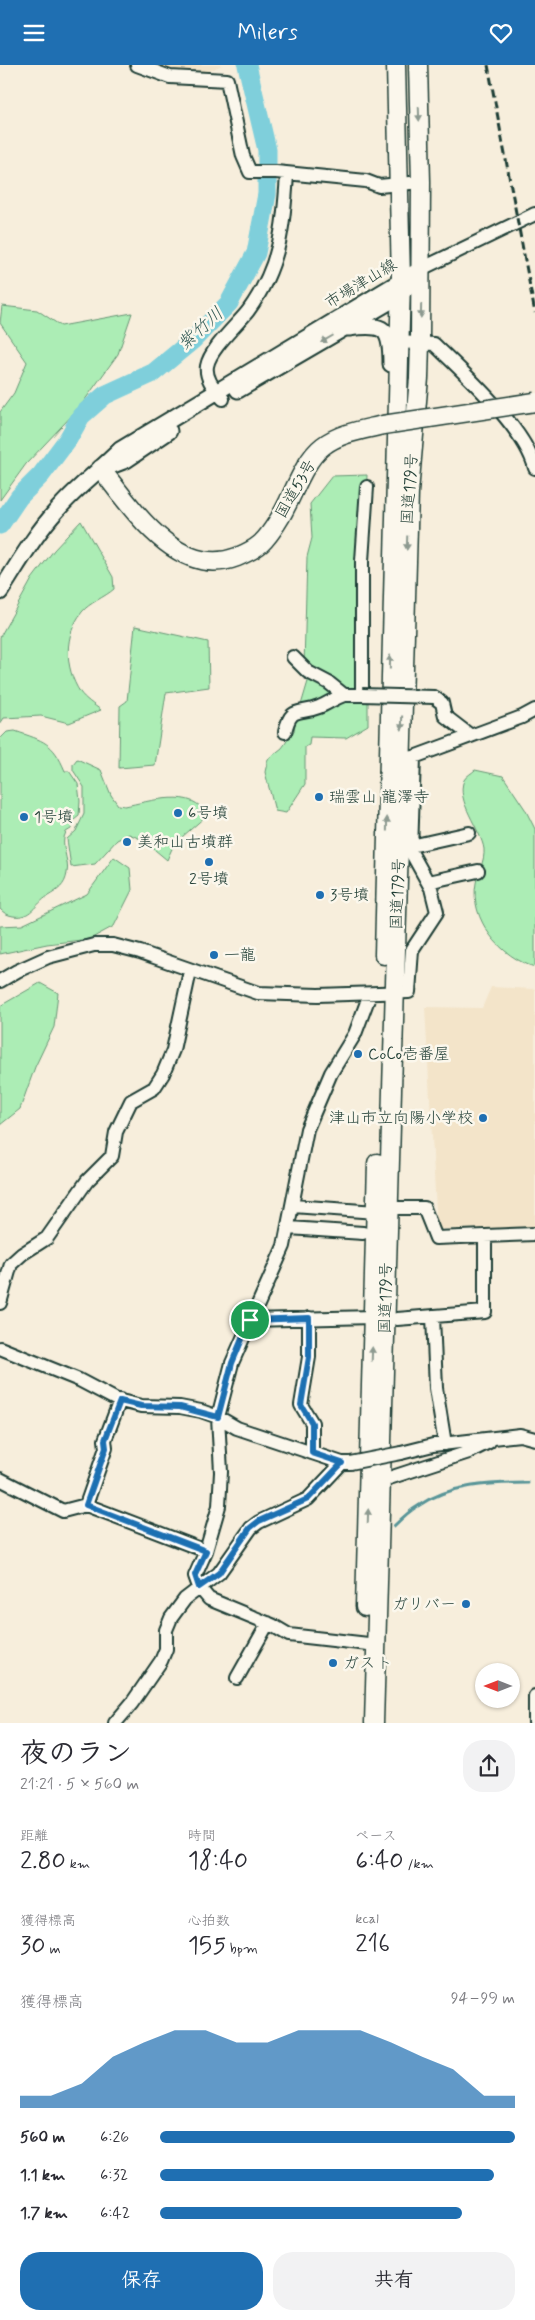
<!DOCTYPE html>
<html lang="ja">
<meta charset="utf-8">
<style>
:root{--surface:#fff;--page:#f2f2f3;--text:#2b2b33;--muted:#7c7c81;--accent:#1f6fb2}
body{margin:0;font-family:Mynerve,"Klee One",sans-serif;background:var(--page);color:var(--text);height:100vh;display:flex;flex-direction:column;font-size:19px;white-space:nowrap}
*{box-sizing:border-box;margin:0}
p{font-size:16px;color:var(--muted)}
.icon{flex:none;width:28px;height:28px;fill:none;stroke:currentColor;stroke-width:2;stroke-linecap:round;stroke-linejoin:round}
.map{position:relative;height:1658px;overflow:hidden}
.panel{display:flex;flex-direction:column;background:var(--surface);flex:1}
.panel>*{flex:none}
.needle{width:32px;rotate:270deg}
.tools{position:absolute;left:475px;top:1598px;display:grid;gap:10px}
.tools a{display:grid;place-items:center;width:45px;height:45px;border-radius:50%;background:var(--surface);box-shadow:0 1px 4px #0004;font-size:25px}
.pin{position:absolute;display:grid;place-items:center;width:42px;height:42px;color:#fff;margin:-21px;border:2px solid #fff;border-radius:50%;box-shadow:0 1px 5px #0007}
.round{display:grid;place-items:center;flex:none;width:52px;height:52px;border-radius:20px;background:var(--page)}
.overview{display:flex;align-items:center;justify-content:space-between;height:85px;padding:0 20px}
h1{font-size:28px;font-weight:600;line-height:38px}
.figures{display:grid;grid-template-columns:repeat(3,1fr);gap:8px;height:85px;padding:5px 20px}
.figures div{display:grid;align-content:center}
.figures b{font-size:25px;font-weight:600}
.figures small{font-size:14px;font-weight:400}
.figures p{font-size:14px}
.chart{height:140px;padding:10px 20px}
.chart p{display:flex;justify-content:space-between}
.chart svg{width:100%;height:90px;margin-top:5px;fill:var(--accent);opacity:.7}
.button{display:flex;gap:10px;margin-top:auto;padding:10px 20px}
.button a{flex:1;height:58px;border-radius:20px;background:var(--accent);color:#fff;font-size:20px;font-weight:600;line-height:58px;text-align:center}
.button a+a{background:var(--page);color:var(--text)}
ul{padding:0 20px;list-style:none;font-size:16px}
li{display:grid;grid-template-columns:80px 60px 1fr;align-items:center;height:38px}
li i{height:12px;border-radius:6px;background:var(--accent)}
header{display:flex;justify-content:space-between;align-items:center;height:65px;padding:0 20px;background:var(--accent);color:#fff;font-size:22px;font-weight:600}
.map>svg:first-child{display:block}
.built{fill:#f3e4c9}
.green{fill:#acedb5;stroke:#669574}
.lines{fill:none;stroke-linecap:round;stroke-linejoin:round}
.stream{stroke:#599598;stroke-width:3}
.river{stroke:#7fcfdb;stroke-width:19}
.minor-casing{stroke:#1f3d34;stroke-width:16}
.major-casing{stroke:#1f3d34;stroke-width:19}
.highway-casing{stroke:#1f3d34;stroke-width:21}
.minor{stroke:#fbf7ec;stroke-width:12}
.major{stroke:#fbf7ec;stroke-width:15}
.highway{stroke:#fbf7ec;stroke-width:18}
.rail{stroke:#1f3d34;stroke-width:3;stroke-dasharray:8 4;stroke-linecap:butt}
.minor-bridge-casing{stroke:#1f3d34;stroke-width:16;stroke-linecap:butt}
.highway-bridge-casing{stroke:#1f3d34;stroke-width:21;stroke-linecap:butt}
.minor-bridge{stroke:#fbf7ec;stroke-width:12}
.highway-bridge{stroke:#fbf7ec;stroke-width:18}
.oneway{fill:#8d9a90}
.route-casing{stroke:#fff;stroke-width:10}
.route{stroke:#1f6fb2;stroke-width:6}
.poi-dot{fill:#1f6fb2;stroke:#fbf7ec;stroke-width:2}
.labels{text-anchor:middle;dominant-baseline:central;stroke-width:5;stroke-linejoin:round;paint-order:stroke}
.street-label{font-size:16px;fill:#1f3d34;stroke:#fbf7ec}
.poi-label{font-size:16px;fill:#1f3d34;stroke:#fbf7ec;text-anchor:start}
.water-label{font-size:18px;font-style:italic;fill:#325a55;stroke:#fbf7ec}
</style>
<header><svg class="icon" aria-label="menu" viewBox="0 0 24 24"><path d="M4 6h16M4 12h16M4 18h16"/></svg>Milers<svg class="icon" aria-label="heart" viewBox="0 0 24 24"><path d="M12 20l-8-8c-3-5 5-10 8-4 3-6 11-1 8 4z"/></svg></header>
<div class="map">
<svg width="535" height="1658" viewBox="0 0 535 1658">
<rect width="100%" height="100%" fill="#f7eedc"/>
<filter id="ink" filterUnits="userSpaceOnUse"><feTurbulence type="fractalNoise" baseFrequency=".02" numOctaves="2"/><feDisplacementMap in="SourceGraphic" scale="10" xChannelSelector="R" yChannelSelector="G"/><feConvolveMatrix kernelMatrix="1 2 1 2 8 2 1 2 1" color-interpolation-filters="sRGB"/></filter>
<g filter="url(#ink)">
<path class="built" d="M 160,0 L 222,0 L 207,7 L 174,6 Z
M 491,922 L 535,924 L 535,1163 L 437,1164 L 425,942 L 482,943 Z"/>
<path class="green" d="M 2,241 L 37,245 L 61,261 L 132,248 L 118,289 L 79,343 L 26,399 L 0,435 L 0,347 L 14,328 L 27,297 L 0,258 Z
M 367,410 L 359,628 L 347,628 L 304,601 L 307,492 L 312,473 L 310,439 L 332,411 Z
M 81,456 L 113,512 L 114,524 C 105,532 89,538 82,547 C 64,570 64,602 80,627 C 85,634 94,640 101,645 L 69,658 L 41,651 L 4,653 L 0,659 L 0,572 L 32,514 L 54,485 Z
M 135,561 L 208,577 L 209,622 L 166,628 L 155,700 L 119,703 L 120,641 L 127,636 Z
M 309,613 L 336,629 L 317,640 L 301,640 Z
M 343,634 L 368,636 L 368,660 L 346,673 L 310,672 L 309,680 L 305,682 L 305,719 L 286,748 L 275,746 L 265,707 L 268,694 L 282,683 L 294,666 L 296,653 Z
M 15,666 C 44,676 53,677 65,706 L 69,706 L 78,719 L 80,736 L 79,751 L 74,755 L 71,764 L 66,767 C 59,780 70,795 67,808 C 65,821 58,825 48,831 C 35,839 31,854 13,851 C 7,850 4,848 0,844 L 0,674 L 7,667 Z
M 77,694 L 101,705 L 111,730 L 118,740 L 125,741 C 147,737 196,721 206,751 L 174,779 L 167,795 L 143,775 L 129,769 L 117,775 L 95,799 L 71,802 L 67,774 L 76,766 L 84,749 L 84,722 L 73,705 L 73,699 Z
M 475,705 L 503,711 L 525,744 L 535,764 L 535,902 C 501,893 469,854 476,818 C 478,807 485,796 484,784 C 481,764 455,736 464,715 C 466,711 472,708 475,705 Z
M 114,792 L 130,803 L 132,825 L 114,861 L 90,874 L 47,879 L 0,889 L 0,861 L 22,860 L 87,829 Z
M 40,918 L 58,928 L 54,962 L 35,1002 L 20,1044 L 0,1060 L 0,941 Z"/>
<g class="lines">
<path class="stream" d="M 394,1461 C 401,1454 409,1446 418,1441 C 450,1419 490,1418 528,1418"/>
<path class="river" d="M 0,460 L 19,432 L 41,410 L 68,374 L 81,351 L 105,330 L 153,308 L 193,275 L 229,238 L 256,188 L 267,129 L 267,85 L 247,0"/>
<defs>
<path id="minor" d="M 137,0 L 170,12 L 227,15 L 243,91 L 250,107 L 276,107 L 366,116 L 379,121 L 421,117
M 421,204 L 535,149
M 398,277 L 434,279 C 464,308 525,363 535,403
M 223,334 C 215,324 205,314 207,301 C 210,284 237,260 248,246 C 280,202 284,161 287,109
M 293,592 L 308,607 L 329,618 L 344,630 L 362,630 L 362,496 L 367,422
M 434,632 L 442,638 L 445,651 L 471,671
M 285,667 C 291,640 299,650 319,642 C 327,639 335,633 344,630
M 407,693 L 414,692 L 522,652 L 535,645
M 411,781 L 469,768
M 428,817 L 478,806
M 0,916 L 17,906 L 48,892 L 94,880 L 113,880 L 140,887 L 258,928 L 318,930 L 409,927 L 412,885 L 437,847 L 431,823 L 411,787 L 414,692
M 370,929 L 355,969 L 331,1008 L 307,1064 L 284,1181 L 232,1298 L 218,1352 L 221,1407 L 219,1441 L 206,1486 L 195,1511 L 199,1522 L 209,1534 L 272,1560 L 289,1570 L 377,1580
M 293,1141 L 376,1147
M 388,1143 L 424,1143 L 436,1173 L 535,1169
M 289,1163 L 363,1168
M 0,1238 L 11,1199 L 22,1189 L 47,1173 L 87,1116 L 112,1091 L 116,1067 L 131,1036 L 154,1023 L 163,1009 L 173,985 L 190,906
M 433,1251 L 436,1323 L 445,1379
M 309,1253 L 309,1292 L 301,1340 L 312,1358 L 312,1388
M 397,1254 L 485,1247 L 485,1171
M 251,1255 L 373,1252
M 0,1283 L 79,1315 L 117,1335 L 141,1341 L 180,1342 L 201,1346 L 218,1352 L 237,1363 L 342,1398 L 350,1398
M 401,1388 L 433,1380 L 520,1370 L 535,1374
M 0,1414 L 63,1446 L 86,1440 L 106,1383 L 105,1375 L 120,1335
M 374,1418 L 469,1387 L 489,1377
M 86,1440 L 206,1486
M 237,1613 L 268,1558
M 115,1658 L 132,1638 L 161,1596 L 166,1584 L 166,1565 L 171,1553 L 185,1534 L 219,1508 L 251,1463 L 259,1457 L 308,1434 L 342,1398
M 535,1658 L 535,1631"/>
<path id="major" d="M 349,263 C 385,258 391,263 391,299
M 238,325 L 401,230 L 406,223
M 105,403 L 126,395 L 169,366
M 0,527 C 18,499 35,469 58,444 C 77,422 99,406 120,385 L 421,204"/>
<path id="highway" d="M 101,404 C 132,443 178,515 237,492 C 259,483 265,477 278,456 C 292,435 302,397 323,381 C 340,368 362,365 383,360
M 384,890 L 401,215 L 396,0
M 365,1542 L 377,1098
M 374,1658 L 409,427 L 419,313 L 420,277 L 421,117 L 418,0"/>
</defs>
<use href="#minor" class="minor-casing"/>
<use href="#major" class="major-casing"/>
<use href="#highway" class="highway-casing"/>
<use href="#minor" class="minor"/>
<use href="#major" class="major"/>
<use href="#highway" class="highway"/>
<path class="rail" d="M 488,0 L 535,248"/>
<defs>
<path id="minor-bridge" d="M 362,630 L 434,632
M 350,1398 L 401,1388"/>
<path id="highway-bridge" d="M 383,360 L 535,337"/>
</defs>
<use href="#minor-bridge" class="minor-bridge-casing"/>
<use href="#highway-bridge" class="highway-bridge-casing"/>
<use href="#minor-bridge" class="minor-bridge"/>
<use href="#highway-bridge" class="highway-bridge"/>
</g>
<defs><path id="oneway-solid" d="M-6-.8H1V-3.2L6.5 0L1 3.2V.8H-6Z" transform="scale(1.25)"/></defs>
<g class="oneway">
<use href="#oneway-solid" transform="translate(419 49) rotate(88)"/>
<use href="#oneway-solid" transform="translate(421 246) rotate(91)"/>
<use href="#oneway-solid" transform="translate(327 274) rotate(150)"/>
<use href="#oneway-solid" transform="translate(407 478) rotate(92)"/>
<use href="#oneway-solid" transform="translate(390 597) rotate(-89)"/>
<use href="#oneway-solid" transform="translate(402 658) rotate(91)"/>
<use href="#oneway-solid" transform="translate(387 759) rotate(-89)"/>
<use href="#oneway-solid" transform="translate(372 1289) rotate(-88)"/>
<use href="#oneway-solid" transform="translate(368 1451) rotate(-88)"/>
</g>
</g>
<g class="lines" filter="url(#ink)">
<defs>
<path id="route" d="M 309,1253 L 309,1292 L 301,1340 L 312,1358 L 312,1388 L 342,1398 L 308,1434 L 259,1456 L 250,1463 L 219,1508 L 199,1522 L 195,1510 L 206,1486 L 86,1440 L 106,1383 L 105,1375 L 120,1336 L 141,1341 L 180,1342 L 218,1352 L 232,1298 L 250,1255 Z"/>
</defs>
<use href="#route" class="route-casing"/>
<use href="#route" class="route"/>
</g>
<g class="poi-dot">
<circle cx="319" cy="732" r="5"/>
<circle cx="178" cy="748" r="5"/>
<circle cx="24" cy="752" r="5"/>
<circle cx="127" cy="777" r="5"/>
<circle cx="209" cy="797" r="5"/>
<circle cx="320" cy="830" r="5"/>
<circle cx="214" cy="890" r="5"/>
<circle cx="358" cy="989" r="5"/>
<circle cx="483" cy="1053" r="5"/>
<circle cx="466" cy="1539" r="5"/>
<circle cx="333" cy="1598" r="5"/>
</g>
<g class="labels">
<g class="street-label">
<text transform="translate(361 219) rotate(-31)">市場津山線</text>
<text transform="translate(296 424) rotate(-60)">国道53号</text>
<text transform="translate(410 424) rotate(-86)">国道179号</text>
<text transform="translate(398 829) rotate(-88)">国道179号</text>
<text transform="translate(386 1233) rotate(-89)">国道179号</text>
</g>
<g class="poi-label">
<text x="329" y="732">瑞雲山 龍澤寺</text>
<text x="188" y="748">6号墳</text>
<text x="34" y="752">1号墳</text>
<text x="137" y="777">美和山古墳群</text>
<text x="209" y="814" text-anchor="middle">2号墳</text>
<text x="330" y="830">3号墳</text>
<text x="224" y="890">一龍</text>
<text x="368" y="989">CoCo壱番屋</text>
<text x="473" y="1053" text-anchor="end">津山市立向陽小学校</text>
<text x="456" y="1539" text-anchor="end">ガリバー</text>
<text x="343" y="1598">ガスト</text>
</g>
<g class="water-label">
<text transform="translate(201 264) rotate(-42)">紫竹川</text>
</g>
</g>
</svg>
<div class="tools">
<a><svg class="needle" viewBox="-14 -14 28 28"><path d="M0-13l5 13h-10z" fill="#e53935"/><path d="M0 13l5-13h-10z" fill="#7c7c81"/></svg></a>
</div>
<div class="pin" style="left:250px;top:1255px;background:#1e9e55"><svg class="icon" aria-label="arrive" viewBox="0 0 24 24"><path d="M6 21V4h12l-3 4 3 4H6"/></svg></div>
</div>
<section class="panel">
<div class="overview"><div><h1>夜のラン</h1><p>21:21 · 5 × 560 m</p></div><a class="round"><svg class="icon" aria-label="share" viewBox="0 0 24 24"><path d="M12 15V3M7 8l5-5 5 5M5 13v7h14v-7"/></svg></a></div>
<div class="figures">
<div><p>距離</p><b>2.80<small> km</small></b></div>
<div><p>時間</p><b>18:40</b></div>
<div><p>ペース</p><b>6:40<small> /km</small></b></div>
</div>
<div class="figures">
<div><p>獲得標高</p><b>30<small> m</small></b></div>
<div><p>心拍数</p><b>155<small> bpm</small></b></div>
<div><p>kcal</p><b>216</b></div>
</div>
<div class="chart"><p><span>獲得標高</span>94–99 m</p>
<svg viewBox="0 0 160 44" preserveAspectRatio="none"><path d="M0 44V38L10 38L20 32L30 19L40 12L50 6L60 6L70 12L80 12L90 6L100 6L110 6L120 12L130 19L140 25L150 38L160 38V44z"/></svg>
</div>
<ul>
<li><b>560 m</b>6:26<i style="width:100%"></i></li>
<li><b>1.1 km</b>6:32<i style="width:94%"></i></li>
<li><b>1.7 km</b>6:42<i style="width:85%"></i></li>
</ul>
<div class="button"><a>保存</a><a>共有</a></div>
</section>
